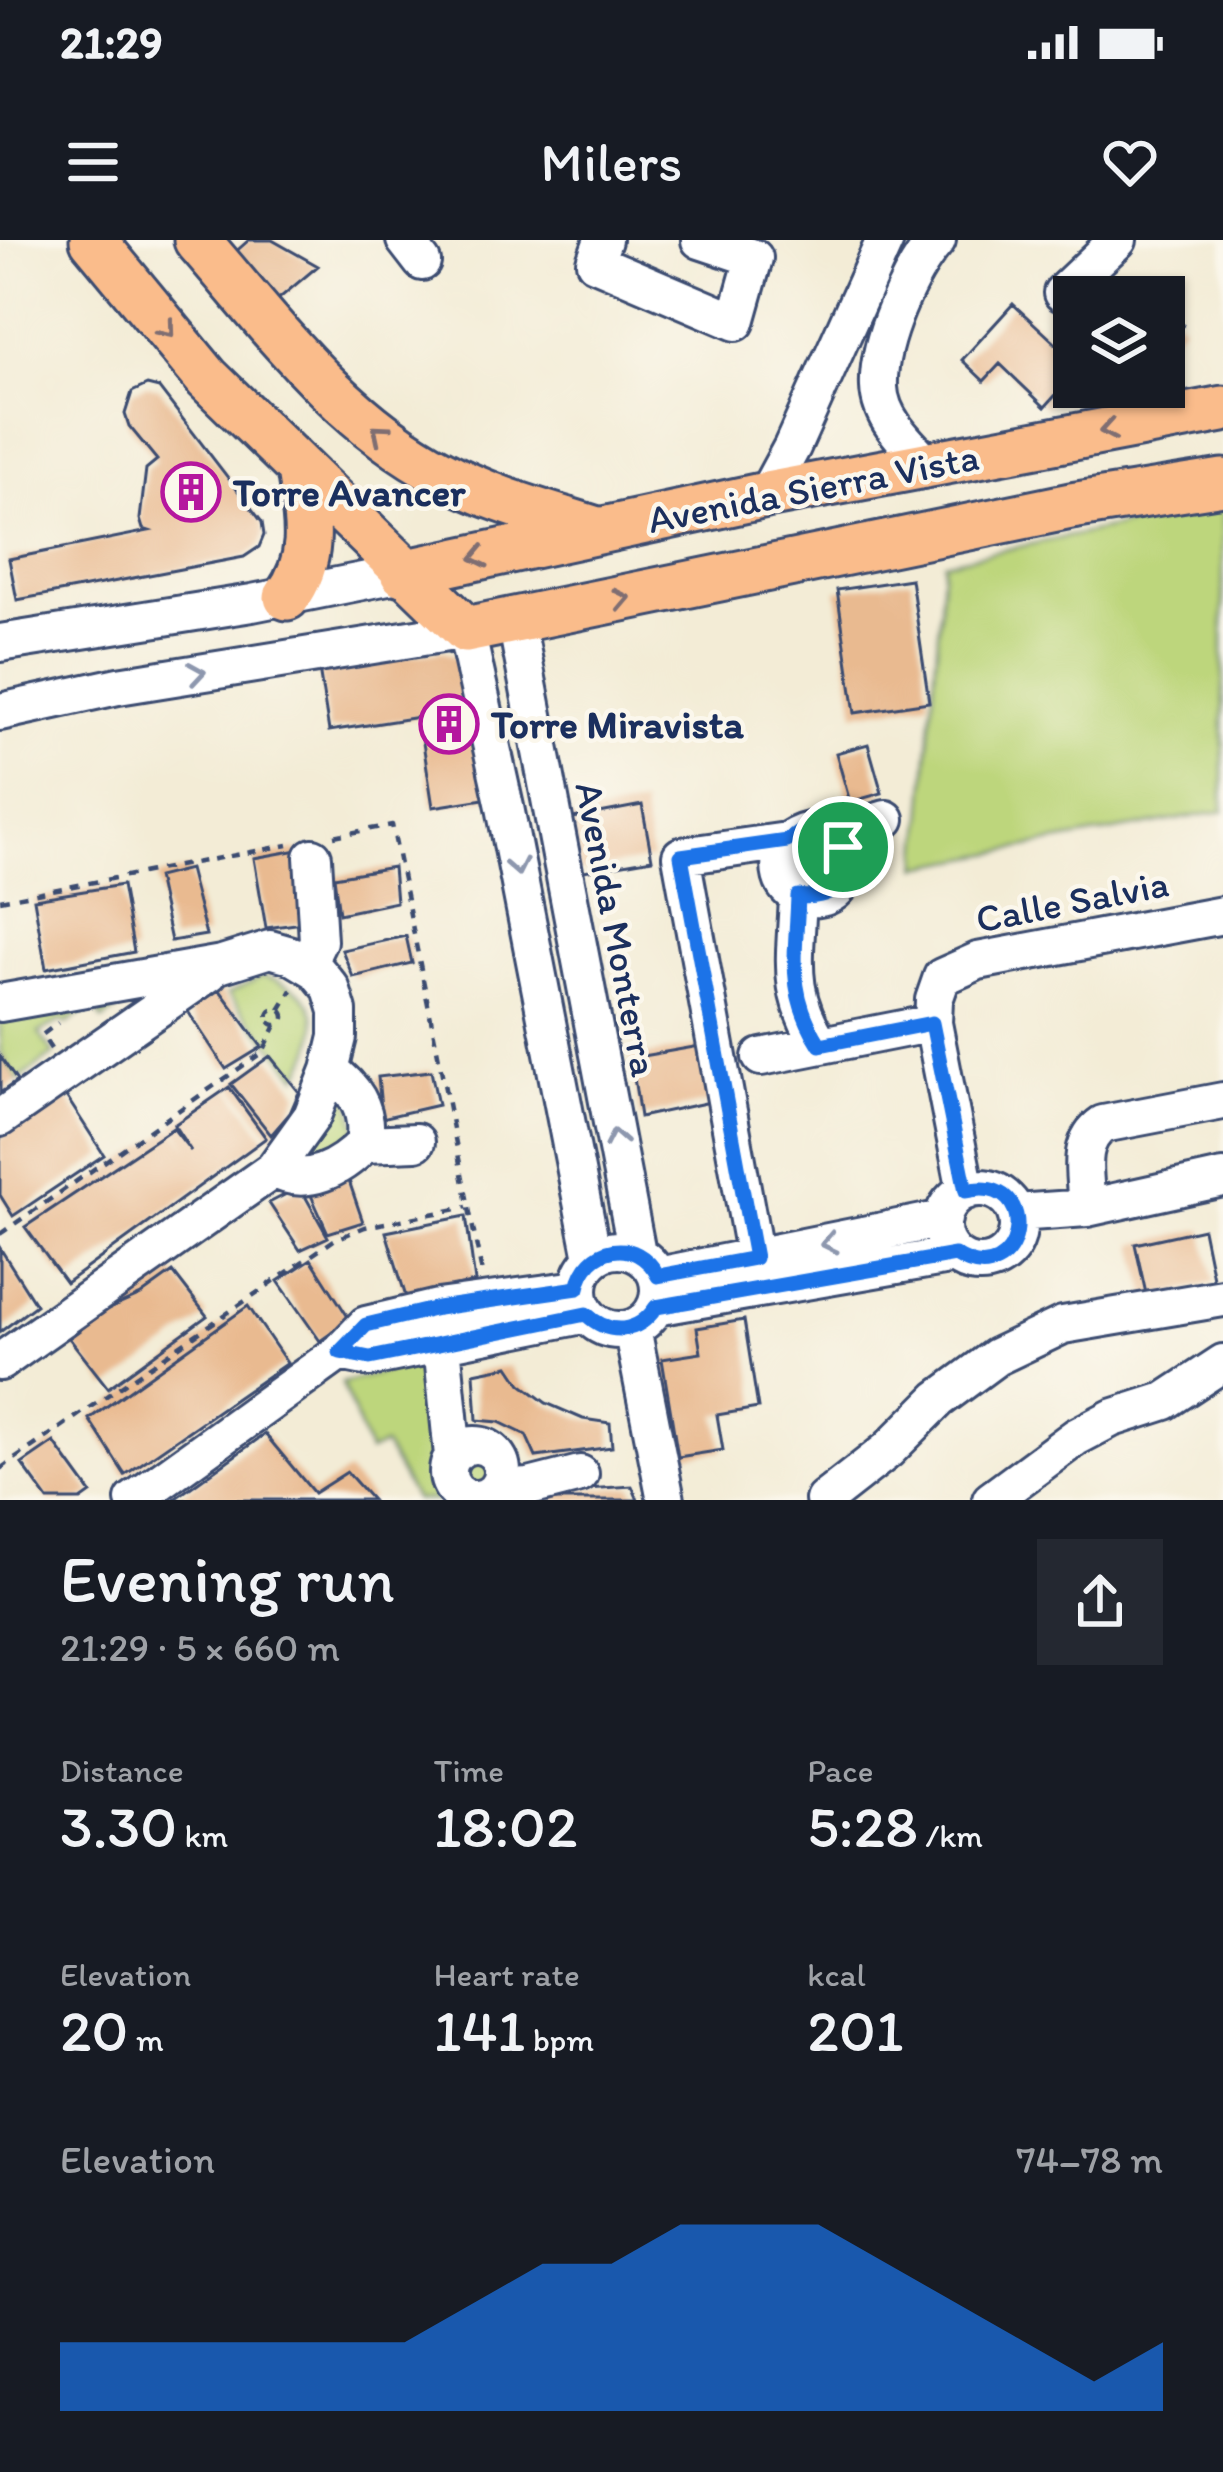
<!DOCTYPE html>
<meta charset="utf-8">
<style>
:root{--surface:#171b24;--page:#242831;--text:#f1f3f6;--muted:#9ea1a6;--accent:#1a73e8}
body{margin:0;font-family:Itim,sans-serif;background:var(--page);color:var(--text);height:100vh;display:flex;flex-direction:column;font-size:45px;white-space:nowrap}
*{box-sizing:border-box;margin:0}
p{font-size:39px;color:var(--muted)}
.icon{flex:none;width:66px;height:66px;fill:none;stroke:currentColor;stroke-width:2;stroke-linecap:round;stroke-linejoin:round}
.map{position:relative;height:1260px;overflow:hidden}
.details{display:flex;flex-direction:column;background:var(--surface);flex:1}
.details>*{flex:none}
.controls{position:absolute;left:1053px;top:36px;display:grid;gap:24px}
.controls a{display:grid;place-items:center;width:132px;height:132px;border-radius:0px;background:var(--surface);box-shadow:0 3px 9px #0004;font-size:60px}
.pin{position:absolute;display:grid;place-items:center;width:102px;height:102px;color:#fff;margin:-51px;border:6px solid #fff;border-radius:50%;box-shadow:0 3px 12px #0007}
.round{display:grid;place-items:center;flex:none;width:126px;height:126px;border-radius:0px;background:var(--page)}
.head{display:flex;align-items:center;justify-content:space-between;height:204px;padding:0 60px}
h1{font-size:66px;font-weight:600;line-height:90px}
.stats{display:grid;grid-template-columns:repeat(3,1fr);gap:18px;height:204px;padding:12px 60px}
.stats div{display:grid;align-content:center}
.stats b{font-size:60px;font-weight:600}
.stats small{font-size:33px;font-weight:400}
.stats p{font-size:33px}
.chart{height:336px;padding:24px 60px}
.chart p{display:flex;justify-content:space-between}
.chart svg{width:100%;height:216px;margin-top:12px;fill:var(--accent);opacity:.7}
.status{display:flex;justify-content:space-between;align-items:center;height:84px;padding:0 60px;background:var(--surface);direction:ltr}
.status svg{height:33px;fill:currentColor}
header{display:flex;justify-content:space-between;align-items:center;height:156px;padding:0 60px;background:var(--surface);font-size:54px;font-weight:600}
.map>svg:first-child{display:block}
.green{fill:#bdd67c;stroke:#6c826d;stroke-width:3}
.building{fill:#e9ba90}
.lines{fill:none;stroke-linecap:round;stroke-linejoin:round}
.minor-casing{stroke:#3b4b70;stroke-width:42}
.major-casing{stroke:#3b4b70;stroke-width:51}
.path{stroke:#3b4b70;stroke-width:4.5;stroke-dasharray:9 9;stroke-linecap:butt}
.minor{stroke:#fff;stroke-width:36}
.major{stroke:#fabc8b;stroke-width:45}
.oneway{stroke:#7f6e72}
.oneway2{stroke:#8d97ae}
.route-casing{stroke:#fff;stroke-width:24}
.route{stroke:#1a73e8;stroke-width:15}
.labels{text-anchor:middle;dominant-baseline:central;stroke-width:9;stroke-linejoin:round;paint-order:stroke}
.street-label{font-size:39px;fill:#1b2f5e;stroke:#fbf7ec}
.poi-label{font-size:39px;font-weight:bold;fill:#1b2f5e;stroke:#fbf7ec;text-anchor:start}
</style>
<div class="status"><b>21:29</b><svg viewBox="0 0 49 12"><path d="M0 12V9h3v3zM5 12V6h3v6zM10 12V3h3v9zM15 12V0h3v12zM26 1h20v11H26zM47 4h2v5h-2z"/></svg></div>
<header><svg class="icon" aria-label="menu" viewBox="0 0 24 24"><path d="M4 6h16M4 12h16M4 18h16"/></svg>Milers<svg class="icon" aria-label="heart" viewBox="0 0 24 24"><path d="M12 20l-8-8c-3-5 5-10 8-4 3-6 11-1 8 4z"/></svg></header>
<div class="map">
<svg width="1223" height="1260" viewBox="0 0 1223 1260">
<rect width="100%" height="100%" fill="#fbf7ec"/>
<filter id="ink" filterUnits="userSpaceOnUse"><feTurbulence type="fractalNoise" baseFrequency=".00833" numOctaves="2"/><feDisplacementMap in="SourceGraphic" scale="24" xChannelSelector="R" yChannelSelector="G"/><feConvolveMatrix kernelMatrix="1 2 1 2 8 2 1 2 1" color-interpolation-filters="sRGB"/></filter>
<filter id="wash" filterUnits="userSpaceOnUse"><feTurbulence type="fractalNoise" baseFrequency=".004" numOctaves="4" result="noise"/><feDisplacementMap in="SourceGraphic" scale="48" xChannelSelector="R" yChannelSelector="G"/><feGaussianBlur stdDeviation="2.7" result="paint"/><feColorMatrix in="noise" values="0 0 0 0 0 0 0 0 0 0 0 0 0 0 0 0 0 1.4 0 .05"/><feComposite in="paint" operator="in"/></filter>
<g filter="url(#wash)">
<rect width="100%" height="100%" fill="#f3ecd6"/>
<path class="green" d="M 1223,265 L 1223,571 L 919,627 L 944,322 Z
M 262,736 C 321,749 328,787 298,836 L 228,754 Z
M 137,755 L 103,780 L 93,766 L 66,784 L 62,780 L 39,793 L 54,814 L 17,841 L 0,811 L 0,775 Z
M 347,851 L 359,893 L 304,925 L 319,892 Z
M 412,1124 L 431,1137 L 433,1227 L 444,1255 L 440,1260 L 415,1260 L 384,1205 L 369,1212 L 342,1143 Z
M458 1231a18 18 0 1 1 36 0a18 18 0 1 1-36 0Z"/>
<g id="blocks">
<path class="building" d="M 249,0 L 272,0 L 318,26 L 275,62 L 232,15 Z
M 1132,40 L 1151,57 L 1117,57 Z
M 1013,64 L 1065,112 L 1074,102 L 1074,147 L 1096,147 L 1080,165 L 1062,148 L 1045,167 L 1000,124 L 984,141 L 962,120 Z
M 1164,68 L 1183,85 L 1164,106 Z
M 147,145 L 159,148 L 262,282 L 264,295 L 259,307 L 244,317 L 17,360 L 9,319 L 149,291 L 143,289 L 140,279 L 146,229 L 157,220 L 129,186 L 125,174 L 132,152 Z
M 1111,147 L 1135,147 L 1124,159 Z
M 911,339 L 929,462 L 855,473 L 837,350 Z
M 443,411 L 462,420 L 490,558 L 433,567 L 419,477 L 329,491 L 319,429 Z
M 868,504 L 882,553 L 850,562 L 836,513 Z
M 642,565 L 652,619 L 578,632 L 568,579 Z
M 298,610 L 303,683 L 266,688 L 254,618 Z
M 393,627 L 396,662 L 339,674 L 334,637 Z
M 189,629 L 206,695 L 171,701 L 157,637 Z
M 122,645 L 134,712 L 46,729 L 34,659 Z
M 406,696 L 412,723 L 353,737 L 342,710 Z
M 219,749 L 262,807 L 226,829 L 187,770 Z
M 700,806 L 710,862 L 640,877 L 631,818 Z
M 0,816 L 17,841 L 0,853 Z
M 270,816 L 299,852 L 290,873 L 271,895 L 231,844 Z
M 431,831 L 438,865 L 382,878 L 378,837 Z
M 229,847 L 266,898 L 66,1043 L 25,987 L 173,888 L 191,911 L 174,885 Z
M 64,853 L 104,915 L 13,976 L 0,955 L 0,899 Z
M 346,932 L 363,982 L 328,993 L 306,944 Z
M 300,947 L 328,997 L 300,1010 L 269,963 Z
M 466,976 L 475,1042 L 406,1057 L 386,992 Z
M 1203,989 L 1214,1043 L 1147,1058 L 1135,1004 Z
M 0,1008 L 36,1065 L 0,1092 Z
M 311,1019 L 350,1080 L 320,1101 L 278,1041 Z
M 173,1032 L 207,1076 L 108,1148 L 69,1098 L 107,1070 L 141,1055 Z
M 248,1066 L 287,1123 L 125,1235 L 89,1179 Z
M 744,1080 L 758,1168 L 717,1175 L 723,1210 L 678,1217 L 662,1119 L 701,1113 L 697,1088 Z
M 509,1126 L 521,1144 L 546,1163 L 583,1179 L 610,1183 L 612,1207 L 536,1217 L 526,1195 L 499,1182 L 477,1180 L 474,1133 Z
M 265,1194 L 314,1253 L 347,1232 L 372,1260 L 173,1260 Z
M 54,1202 L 91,1253 L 81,1260 L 48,1260 L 22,1224 Z
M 632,1246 L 638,1260 L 540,1260 L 556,1251 Z"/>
</g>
</g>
<g filter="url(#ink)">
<use href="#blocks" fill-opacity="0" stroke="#3b4b70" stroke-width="3"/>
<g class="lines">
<defs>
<path id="minor" d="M 405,0 L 422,22
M 603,0 L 595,22 L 736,82 L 754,18 L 700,0
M 1062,53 L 1118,0
M 928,225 C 908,204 880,179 879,147 C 877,103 908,33 937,0
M 766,255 L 792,207 L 885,0
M 516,381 L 637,1013
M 0,403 L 252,363 L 403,333
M 0,472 L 118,446 L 466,390 L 505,567 L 593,1018
M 832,595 L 886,579
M 798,656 C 796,716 785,752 821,805
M 307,724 L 318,701 L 313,617
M 0,763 L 222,724 L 270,709 L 291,715 L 316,730 L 331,748 L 338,771 L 338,797 L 330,830 L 312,876 L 274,929 L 0,1122
M 761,817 L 933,783
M 0,878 L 209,733
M 364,904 L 416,902
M 274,929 C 306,948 341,928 364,904 C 370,872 356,849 330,830
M942 986a38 38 0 1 1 76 0a38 38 0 1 1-76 0Z
M 966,951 L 933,783 L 934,760 L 942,737 L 978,721 L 1223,675
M 1087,968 C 1086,938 1075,903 1103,884 L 1223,861
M 1016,973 L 1087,968 L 1223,938
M579 1050a40 40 0 1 1 80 0a40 40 0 1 1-80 0Z
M 755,1018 L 681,616 L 787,601 C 851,558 869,665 808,658 C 777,654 775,623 787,601
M 658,1036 L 943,979
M 655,1067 L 955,1015
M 440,1084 L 453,1216
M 632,1088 L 666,1260
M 340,1112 L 370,1118 L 587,1074
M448 1232a27 27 0 1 1 54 0a27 27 0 1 1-54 0Z
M 496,1249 L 529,1247 L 580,1234
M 134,1260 L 340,1112 L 366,1085 L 438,1068 L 578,1049
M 824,1260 L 888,1210 L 939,1159 L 996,1117 L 1063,1085 L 1223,1058
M 991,1260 L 1076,1197 L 1112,1178 L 1165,1161 L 1223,1123"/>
<path id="major" d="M 93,0 L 207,138 L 466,390 L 1071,266 L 1223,242
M 197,0 C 271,85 340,180 442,233 C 490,259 544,273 597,290
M 403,333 L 766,255 L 1223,169
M 287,357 C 317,316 307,277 300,230"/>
</defs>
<use href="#minor" class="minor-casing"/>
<use href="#major" class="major-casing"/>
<path class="path" d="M 334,596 L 392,585 L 482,1033
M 0,660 L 288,605
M268 777a8 8 0 1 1 16 0a8 8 0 1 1-16 0Z
M 280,770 L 292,750
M 51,809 L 42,795 L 58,783
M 0,994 L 263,812 L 276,785
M 0,1229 L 334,1000 L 365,987 L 467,967"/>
<use href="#minor" class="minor"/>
<use href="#major" class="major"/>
</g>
<defs><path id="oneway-chevron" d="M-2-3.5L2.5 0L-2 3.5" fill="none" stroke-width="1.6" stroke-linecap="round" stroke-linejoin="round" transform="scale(3)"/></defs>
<g class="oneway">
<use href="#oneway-chevron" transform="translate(167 90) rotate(50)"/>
<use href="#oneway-chevron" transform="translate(1108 190) rotate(170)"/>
<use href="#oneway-chevron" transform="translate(380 192) rotate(-140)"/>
<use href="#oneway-chevron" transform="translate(479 317) rotate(168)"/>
<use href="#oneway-chevron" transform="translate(622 359) rotate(-12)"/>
</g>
<g class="oneway2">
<use href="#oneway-chevron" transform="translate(197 433) rotate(-9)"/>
<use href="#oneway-chevron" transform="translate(517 627) rotate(79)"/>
<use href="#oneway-chevron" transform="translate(615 898) rotate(-101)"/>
<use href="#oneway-chevron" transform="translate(829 1003) rotate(168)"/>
</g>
</g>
<g class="lines" filter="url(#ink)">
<defs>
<path id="route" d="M 817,590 C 866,608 852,663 798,656 C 796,716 786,752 820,805 L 932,783 L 966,951 C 1046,932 1024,1059 955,1015 L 656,1067 C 638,1094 609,1096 586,1074 L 370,1118 L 340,1112 L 366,1085 L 438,1068 L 578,1048 C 586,1005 637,995 658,1036 L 755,1018 L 681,616 L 787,601 L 800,592 Z"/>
</defs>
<use href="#route" class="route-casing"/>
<use href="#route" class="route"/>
</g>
<defs>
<symbol id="building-ring" viewBox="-11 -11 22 22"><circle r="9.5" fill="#fbf7ec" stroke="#b5179e" stroke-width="1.5"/><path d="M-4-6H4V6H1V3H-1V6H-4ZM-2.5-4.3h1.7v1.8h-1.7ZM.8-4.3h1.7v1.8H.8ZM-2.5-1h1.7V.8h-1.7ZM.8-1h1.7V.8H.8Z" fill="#b5179e"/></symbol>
</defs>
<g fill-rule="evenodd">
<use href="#building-ring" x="158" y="219" width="66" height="66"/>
<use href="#building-ring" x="416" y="451" width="66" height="66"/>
</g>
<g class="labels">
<g class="street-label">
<text transform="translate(813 248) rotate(-11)">Avenida Sierra Vista</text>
<text transform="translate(1072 661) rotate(-11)">Calle Salvia</text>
<text transform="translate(617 689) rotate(79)">Avenida Monterra</text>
</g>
<g class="poi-label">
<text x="233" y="252">Torre Avancer</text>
<text x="491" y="484">Torre Miravista</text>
</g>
</g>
</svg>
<div class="controls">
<a><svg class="icon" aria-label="layers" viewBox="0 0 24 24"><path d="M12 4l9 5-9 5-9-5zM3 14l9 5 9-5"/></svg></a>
</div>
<div class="pin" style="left:843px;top:607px;background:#1e9e55"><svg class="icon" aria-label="arrive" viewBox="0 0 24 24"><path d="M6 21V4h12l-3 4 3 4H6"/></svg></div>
</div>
<section class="details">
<div class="head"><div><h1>Evening run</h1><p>21:29 · 5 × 660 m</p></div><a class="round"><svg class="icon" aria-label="share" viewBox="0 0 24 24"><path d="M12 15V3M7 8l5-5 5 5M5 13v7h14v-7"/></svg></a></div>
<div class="stats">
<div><p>Distance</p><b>3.30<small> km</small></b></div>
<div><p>Time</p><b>18:02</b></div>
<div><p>Pace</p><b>5:28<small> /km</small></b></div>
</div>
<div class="stats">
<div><p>Elevation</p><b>20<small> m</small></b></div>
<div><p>Heart rate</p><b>141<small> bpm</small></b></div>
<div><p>kcal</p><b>201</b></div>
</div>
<div class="chart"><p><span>Elevation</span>74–78 m</p>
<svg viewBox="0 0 160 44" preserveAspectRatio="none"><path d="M0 44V30L10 30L20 30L30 30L40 30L50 30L60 22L70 14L80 14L90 6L100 6L110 6L120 14L130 22L140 30L150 38L160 30V44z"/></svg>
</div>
</section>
